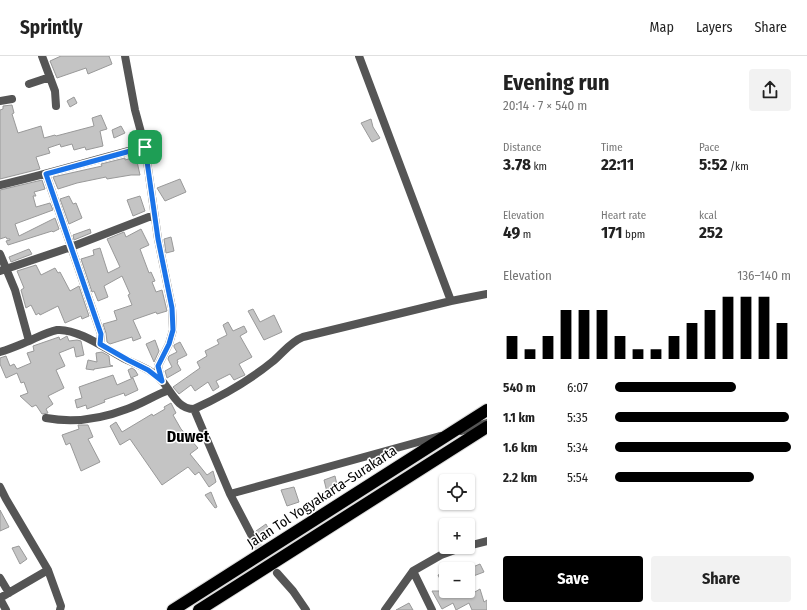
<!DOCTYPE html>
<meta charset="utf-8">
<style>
:root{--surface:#fff;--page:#f2f2f2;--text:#222;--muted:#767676;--line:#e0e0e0;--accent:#000}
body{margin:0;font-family:"Fira Sans Condensed",sans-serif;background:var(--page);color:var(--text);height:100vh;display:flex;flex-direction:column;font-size:15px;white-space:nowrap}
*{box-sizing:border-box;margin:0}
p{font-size:13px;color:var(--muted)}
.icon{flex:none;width:22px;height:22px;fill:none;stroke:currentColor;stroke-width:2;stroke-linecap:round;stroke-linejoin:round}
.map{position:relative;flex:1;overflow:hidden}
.sheet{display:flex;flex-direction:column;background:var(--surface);width:320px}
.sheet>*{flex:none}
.tools{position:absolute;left:439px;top:418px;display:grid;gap:8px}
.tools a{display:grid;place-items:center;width:36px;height:36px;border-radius:4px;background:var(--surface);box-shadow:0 1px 3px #0004;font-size:20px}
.pin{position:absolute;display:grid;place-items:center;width:34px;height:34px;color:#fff;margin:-17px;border-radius:8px;box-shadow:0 2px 6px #0006}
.round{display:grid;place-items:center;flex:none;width:42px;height:42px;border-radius:4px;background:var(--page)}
.summary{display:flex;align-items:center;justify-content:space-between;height:68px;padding:0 16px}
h1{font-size:22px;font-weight:700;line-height:30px}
.figures{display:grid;grid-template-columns:repeat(3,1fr);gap:6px;height:68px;padding:4px 16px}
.figures div{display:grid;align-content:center}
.figures b{font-size:17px;font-weight:700}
.figures small{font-size:11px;font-weight:400}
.figures p{font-size:11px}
.chart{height:112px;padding:8px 16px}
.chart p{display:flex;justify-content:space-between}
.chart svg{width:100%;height:72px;margin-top:4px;stroke:var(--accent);stroke-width:6}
.action{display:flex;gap:8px;margin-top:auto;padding:8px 16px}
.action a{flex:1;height:46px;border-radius:4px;background:var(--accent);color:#fff;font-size:16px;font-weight:700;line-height:46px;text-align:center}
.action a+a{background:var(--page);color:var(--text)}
ul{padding:0 16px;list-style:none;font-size:13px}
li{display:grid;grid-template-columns:64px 48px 1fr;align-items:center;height:30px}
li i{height:10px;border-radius:5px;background:var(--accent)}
header{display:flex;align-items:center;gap:24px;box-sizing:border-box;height:56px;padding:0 20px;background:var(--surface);border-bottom:1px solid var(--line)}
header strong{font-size:19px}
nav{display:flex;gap:22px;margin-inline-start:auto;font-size:14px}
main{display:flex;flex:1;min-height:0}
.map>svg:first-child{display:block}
.building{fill:#c4c4c4;stroke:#999}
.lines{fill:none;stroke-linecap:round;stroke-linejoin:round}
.street-tunnel{stroke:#d9d9d9;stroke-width:8;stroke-dasharray:8 4;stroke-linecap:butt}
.highway-casing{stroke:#dbdbdb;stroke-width:14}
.street{stroke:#555;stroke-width:8}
.highway{stroke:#000;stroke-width:12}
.route-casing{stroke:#fff;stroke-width:8}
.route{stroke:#1a73e8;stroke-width:5}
.labels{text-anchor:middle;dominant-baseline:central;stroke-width:3;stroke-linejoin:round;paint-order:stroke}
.street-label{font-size:14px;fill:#000;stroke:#fff}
.quarter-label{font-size:16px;font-weight:bold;fill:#000;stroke:#fff}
</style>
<header>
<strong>Sprintly</strong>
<nav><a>Map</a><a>Layers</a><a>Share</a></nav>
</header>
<main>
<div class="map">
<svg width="487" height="554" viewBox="0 0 487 554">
<rect width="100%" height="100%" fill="#fff"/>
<path class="building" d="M 61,0 L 109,0 L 112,8 L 88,18 L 86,12 L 57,22 L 50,5 Z
M 74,41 L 77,47 L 70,51 L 67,45 Z
M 12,49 L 14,57 L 12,58 L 18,77 L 41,70 L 44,82 L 55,79 L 56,80 L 94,70 L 92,62 L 101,59 L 107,73 L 100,75 L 103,90 L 86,94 L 85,91 L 74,94 L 72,88 L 61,91 L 60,88 L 48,92 L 50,97 L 36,101 L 40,113 L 0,123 L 0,54 L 3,53 L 3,50 Z
M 371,63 L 373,71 L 380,82 L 372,86 L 361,67 Z
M 121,70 L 125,77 L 114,82 L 112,74 Z
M 136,101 L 140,119 L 131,119 L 107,123 L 106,121 L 77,127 L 58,133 L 53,121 L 102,110 L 101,108 L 125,102 L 125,104 Z
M 180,123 L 186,136 L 165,145 L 157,132 Z
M 42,124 L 45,133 L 34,136 L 36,140 L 33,140 L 36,151 L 50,147 L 53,154 L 15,168 L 19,180 L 55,162 L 59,173 L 53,176 L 52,175 L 8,189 L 6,185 L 10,184 L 10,183 L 7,183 L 6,181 L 0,183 L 0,134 Z
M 69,140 L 73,148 L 76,147 L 82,162 L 69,168 L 60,143 Z
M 140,140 L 145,155 L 133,160 L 127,144 Z
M 90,173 L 91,177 L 74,184 L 73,179 Z
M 141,173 L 149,189 L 140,193 L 149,217 L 151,216 L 155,225 L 152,226 L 156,236 L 162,234 L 167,255 L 157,258 L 156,256 L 133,264 L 141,282 L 133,285 L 132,281 L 110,288 L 107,286 L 106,277 L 103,268 L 117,264 L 114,255 L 132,249 L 128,239 L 130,238 L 122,220 L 104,230 L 108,241 L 98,245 L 94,235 L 92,236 L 81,203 L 94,199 L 93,194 L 100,192 L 108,217 L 120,211 L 107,183 L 124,176 L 126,181 Z
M 171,181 L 174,195 L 166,197 L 164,183 Z
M 29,193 L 32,198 L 11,206 L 9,201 Z
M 36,209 L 41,219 L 55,212 L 58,217 L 60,216 L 70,235 L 79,230 L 89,260 L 82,263 L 81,260 L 65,267 L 58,250 L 40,259 L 39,257 L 36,259 L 31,249 L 26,252 L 21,234 L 24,232 L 17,215 Z
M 253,253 L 260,266 L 274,259 L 282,276 L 264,284 L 248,255 Z
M 228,266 L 233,275 L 244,270 L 247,276 L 240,280 L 252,301 L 239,308 L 245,319 L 234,324 L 230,318 L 216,325 L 219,331 L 213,335 L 208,326 L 195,335 L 191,329 L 179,338 L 173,331 L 200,312 L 197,306 L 207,300 L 205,295 L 219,288 L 217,284 L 227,279 L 223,269 Z
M 67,280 L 69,285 L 77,284 L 81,285 L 84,299 L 76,301 L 74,291 L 59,297 L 65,310 L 56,314 L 64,332 L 48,340 L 53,348 L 46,353 L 48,357 L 42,358 L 36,349 L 32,351 L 20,340 L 28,337 L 24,326 L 21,327 L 17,317 L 6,322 L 0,308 L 0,302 L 6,300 L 10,310 L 14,308 L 17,313 L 31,307 L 27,297 L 34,295 L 33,290 L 59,281 L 60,284 Z
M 155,284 L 159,295 L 154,306 L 146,288 Z
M 180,286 L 187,299 L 177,304 L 178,306 L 177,307 L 181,314 L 167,322 L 165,315 L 172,311 L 168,303 L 169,300 L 177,296 L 174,291 L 174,289 Z
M 102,296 L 109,300 L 110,309 L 113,310 L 94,313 L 94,314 L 86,313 L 88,304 L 97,306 L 96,297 Z
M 132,312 L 135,314 L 138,319 L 131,322 L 128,314 Z
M 113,319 L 117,329 L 133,322 L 138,334 L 125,340 L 124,337 L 104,344 L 105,346 L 87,353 L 86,349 L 77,352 L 75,344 L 82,342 L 79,331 Z
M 171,347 L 176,357 L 173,359 L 181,373 L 198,392 L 190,398 L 207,419 L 213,415 L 216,426 L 209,431 L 199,416 L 195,419 L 188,411 L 162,429 L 130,383 L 120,389 L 110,370 L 116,366 L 122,376 L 152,358 L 153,360 L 165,353 L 164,351 Z
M 78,369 L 88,369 L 93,381 L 88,383 L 100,406 L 81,415 L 70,387 L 66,389 L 62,379 L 79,373 Z
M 335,420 L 338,433 L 327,436 L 324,424 Z
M 294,431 L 299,446 L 287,450 L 281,434 Z
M 211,436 L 217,451 L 215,452 L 205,439 Z
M 0,454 L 9,471 L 0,475 Z
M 266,468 L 272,480 L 260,485 L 256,475 Z
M 19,490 L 27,503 L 20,508 L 12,492 Z
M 480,508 L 484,516 L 468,522 L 468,513 Z
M 446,516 L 446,535 L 465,535 L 468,540 L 480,533 L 484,546 L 487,544 L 487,554 L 472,554 L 469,547 L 456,554 L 453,547 L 442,553 L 432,535 L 446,535 L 438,519 Z
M 409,547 L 413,554 L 396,554 Z"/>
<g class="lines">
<path class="street-tunnel" d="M 255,486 L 273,512"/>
<defs>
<path id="highway" d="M 173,554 L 487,354
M 199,554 L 487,371"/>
</defs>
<use href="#highway" class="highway-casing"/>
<path class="street" d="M 42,0 L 55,35 L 56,50
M 125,0 L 135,54 L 145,91 L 158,183 L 172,252 L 173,274 L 169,288 L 158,310 L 161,323
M 359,0 L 451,245
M 29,28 L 50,21
M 0,45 L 12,43
M 46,118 C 64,171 83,225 101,278 L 100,288
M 0,129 C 49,118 96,103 145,91
M 0,198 L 15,234 L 29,285
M 0,215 L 71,191 L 154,159
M 0,296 C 10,293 19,289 29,285 C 38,281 47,276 57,274 C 78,272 109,295 127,304 C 141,310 153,315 163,326 C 172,337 178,353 194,353 C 220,341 250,324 272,306 C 282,298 290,286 303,281 L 451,245 L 487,238
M 194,353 L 230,438 L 255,486
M 46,362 C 73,367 101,363 127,353 C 142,348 155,339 169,334
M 461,375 L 487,367
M 0,431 L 6,443 L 48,514 L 61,550 L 60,554
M 230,438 L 440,380
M 468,490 L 487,485
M 413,515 L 432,554
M 277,517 L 293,535 L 306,554
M 0,522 L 9,537
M 0,542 L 48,514
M 0,543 L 6,554
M 385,554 L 413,515 L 441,499 L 463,491"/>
<use href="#highway" class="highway"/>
</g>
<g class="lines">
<defs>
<path id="route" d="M 145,91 L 158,183 L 172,252 L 173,274 L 169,288 L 158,310 L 162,325 L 148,314 L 128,304 L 100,288 L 101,278 C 83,225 64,171 46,118 Z"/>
</defs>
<use href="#route" class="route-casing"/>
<use href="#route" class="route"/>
</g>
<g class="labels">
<g class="street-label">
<text transform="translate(322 441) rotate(-33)">Jalan Tol Yogyakarta–Surakarta</text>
</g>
<g class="quarter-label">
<text x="188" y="380">Duwet</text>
</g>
</g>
</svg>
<div class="tools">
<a><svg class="icon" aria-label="locate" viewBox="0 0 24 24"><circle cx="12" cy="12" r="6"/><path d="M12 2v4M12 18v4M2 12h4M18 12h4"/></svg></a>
<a>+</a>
<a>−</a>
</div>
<div class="pin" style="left:145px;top:91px;background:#1e9e55"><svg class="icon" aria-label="arrive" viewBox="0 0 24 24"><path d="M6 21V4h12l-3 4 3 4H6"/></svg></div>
</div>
<section class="sheet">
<div class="summary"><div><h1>Evening run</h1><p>20:14 · 7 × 540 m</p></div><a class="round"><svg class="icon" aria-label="share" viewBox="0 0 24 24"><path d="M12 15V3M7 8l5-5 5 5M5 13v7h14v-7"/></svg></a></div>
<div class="figures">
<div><p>Distance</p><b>3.78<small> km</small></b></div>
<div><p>Time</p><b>22:11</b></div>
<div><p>Pace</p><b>5:52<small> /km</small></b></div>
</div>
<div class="figures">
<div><p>Elevation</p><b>49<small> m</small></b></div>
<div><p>Heart rate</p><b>171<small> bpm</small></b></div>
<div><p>kcal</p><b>252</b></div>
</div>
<div class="chart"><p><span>Elevation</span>136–140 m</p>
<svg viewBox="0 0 160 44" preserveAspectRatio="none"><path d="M5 44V30M15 44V38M25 44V30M35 44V14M45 44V14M55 44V14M65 44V30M75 44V38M85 44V38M95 44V30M105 44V22M115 44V14M125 44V6M135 44V6M145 44V6M155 44V22"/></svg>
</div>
<ul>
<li><b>540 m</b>6:07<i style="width:69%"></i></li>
<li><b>1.1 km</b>5:35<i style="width:99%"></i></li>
<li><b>1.6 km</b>5:34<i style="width:100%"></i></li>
<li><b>2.2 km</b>5:54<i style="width:79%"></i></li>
</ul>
<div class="action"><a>Save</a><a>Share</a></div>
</section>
</main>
